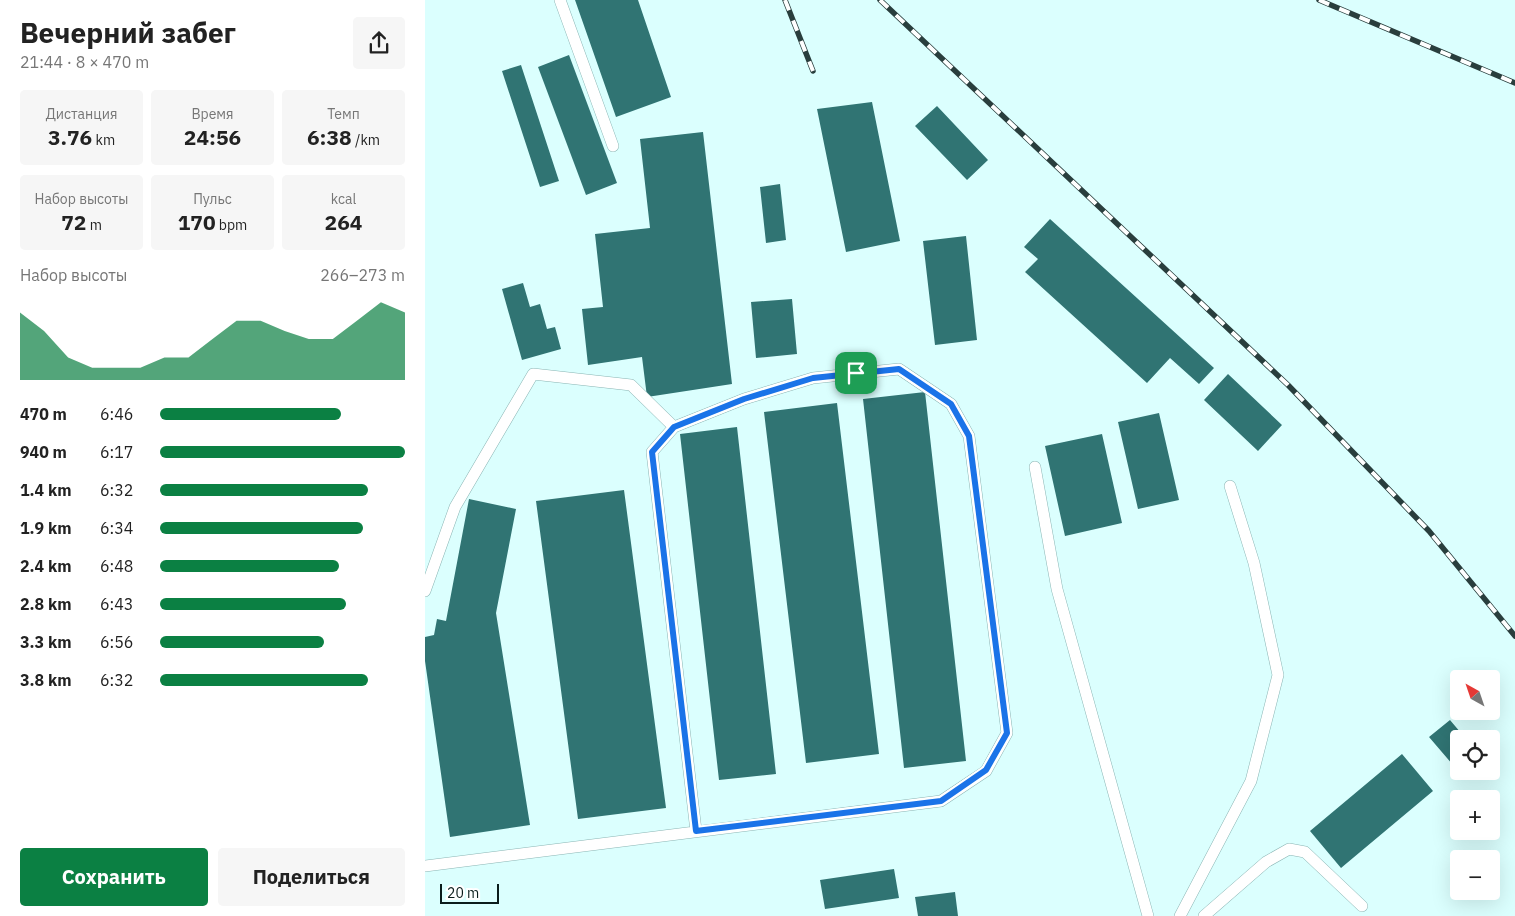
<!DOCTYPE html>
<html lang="ru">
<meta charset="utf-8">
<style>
:root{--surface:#fff;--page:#f6f6f6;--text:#222;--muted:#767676;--accent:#0b8043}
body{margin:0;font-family:"IBM Plex Sans",sans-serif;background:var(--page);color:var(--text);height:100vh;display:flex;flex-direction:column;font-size:19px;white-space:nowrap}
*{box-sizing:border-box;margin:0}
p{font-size:16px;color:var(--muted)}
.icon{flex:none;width:28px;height:28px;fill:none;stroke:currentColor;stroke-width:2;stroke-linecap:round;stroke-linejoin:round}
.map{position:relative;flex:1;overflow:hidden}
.side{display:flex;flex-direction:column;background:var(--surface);width:425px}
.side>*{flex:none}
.needle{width:32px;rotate:320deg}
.fabs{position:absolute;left:1025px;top:670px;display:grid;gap:10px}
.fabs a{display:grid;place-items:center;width:50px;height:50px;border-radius:5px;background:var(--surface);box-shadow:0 5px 20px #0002;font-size:25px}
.scale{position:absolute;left:15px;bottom:12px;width:59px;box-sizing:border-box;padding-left:5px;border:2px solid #0a1c1b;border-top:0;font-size:14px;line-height:18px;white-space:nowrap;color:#0a1c1b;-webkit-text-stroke:4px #fff;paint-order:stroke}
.pin{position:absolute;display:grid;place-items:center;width:42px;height:42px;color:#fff;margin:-21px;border-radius:10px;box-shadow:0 2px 8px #0006}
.round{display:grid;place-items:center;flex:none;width:52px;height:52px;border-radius:5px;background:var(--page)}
.headline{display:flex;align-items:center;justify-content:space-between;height:85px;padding:0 20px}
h1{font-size:28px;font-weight:800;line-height:38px}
.figures{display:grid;grid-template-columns:repeat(3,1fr);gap:8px;height:85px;padding:5px 20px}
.figures div{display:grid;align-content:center;border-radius:5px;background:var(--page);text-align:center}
.figures b{font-size:21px;font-weight:800}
.figures small{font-size:14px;font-weight:400}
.figures p{font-size:14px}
.chart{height:140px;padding:10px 20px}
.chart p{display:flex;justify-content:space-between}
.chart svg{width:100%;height:90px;margin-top:5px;fill:var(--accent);opacity:.7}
.action{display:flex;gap:10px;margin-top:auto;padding:10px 20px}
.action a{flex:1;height:58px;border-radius:5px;background:var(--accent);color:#fff;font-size:20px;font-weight:800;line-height:58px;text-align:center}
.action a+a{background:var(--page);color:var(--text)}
ul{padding:0 20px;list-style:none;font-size:16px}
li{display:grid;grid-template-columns:80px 60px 1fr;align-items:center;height:38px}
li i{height:12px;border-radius:6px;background:var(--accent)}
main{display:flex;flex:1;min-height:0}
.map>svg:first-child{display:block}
.building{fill:#307473}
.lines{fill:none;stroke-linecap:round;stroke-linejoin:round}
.lane-casing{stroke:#8ab5b4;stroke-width:12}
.lane{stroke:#fff;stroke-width:11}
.rail-casing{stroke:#293e3d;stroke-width:5.5}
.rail{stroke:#fff;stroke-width:4;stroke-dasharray:11;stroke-linecap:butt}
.route-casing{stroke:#fff;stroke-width:10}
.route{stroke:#1a73e8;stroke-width:6}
</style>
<main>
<section class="side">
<div class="headline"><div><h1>Вечерний забег</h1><p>21:44 · 8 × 470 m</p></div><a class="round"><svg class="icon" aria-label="share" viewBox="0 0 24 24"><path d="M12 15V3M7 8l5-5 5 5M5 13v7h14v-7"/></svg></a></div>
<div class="figures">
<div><p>Дистанция</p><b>3.76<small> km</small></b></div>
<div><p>Время</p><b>24:56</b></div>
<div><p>Темп</p><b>6:38<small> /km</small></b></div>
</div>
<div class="figures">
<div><p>Набор высоты</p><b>72<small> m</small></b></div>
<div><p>Пульс</p><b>170<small> bpm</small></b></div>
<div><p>kcal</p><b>264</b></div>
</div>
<div class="chart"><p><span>Набор высоты</span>266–273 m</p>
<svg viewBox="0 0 160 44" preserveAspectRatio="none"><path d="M0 44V11L10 20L20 33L30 38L40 38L50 38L60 33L70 33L80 24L90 15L100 15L110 20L120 24L130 24L140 15L150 6L160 11V44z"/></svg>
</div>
<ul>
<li><b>470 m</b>6:46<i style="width:74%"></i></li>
<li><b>940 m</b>6:17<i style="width:100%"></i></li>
<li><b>1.4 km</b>6:32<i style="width:85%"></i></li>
<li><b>1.9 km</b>6:34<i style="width:83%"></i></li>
<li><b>2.4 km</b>6:48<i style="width:73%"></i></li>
<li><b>2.8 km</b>6:43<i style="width:76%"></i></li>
<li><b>3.3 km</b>6:56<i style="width:67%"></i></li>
<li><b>3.8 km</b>6:32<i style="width:85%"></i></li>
</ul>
<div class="action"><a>Сохранить</a><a>Поделиться</a></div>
</section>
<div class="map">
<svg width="1090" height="916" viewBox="0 0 1090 916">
<rect width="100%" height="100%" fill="#dbfffe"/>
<path class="building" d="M 150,0 L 213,0 L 246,97 L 191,117 Z
M 144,55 L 192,183 L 161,195 L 113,67 Z
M 96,65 L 134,181 L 115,187 L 77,71 Z
M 447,102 L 475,241 L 421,252 L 392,109 Z
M 512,106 L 563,160 L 542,180 L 490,126 Z
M 278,132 L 307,384 L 222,397 L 217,357 L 163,365 L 157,309 L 178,307 L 170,234 L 225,228 L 215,139 Z
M 355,184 L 361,240 L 341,243 L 335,187 Z
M 625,219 L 789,368 L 774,384 L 745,358 L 722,383 L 600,272 L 613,259 L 599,247 Z
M 541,236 L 552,340 L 510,345 L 498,241 Z
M 98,283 L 105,307 L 115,304 L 122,329 L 130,327 L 136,349 L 97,360 L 77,289 Z
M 367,299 L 372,354 L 331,358 L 326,302 Z
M 803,374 L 857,425 L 833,451 L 779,400 Z
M 500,392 L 541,761 L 479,768 L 438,399 Z
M 412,403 L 454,754 L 381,763 L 339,412 Z
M 734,413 L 754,500 L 713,509 L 693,422 Z
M 312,427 L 351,774 L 294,780 L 255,434 Z
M 677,434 L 697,523 L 640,536 L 620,446 Z
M 199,490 L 241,808 L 153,819 L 111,501 Z
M 44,499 L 91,509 L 71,613 L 105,825 L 25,837 L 0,661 L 0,637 L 9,635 L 12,619 L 21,621 Z
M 1025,720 L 1041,739 L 1034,739 L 1034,761 L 1028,765 L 1004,737 Z
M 977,754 L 1008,791 L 916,868 L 885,831 Z
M 469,869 L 474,898 L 400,909 L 395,880 Z
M 530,892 L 533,916 L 493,916 L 490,897 Z"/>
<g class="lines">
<defs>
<path id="lane" d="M 135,0 L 188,146
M 610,467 L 632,589 L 723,916
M 0,591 L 30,507 L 108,374 L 206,385 L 249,427
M 0,866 L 516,801 L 561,771 L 582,733 L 544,436 L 526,404 L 474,369 L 388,378 L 319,399 L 249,427 L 227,452 L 271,831
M 755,916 L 826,781 L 853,675 L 829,563 L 805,486
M 779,916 L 841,862 L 864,849 L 880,852 L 937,906"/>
</defs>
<use href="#lane" class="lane-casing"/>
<use href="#lane" class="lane"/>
<defs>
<path id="rail" d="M 360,0 L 388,71
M 455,0 L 863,385 L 1004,531 L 1090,636
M 894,0 L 1090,83"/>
</defs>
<use href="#rail" class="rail-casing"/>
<use href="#rail" class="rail"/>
</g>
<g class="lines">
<defs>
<path id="route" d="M 474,369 L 526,404 L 544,436 L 582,733 L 561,770 L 516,801 L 271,831 L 227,452 L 249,427 L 319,399 L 388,378 Z"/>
</defs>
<use href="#route" class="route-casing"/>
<use href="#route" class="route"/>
</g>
</svg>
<div class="fabs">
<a><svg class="needle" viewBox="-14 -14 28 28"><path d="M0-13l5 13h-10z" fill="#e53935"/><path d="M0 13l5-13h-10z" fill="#767676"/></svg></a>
<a><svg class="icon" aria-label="locate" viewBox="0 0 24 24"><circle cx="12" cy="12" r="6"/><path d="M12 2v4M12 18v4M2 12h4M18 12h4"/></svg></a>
<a>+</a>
<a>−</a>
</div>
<div class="scale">20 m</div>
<div class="pin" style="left:431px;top:373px;background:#1e9e55"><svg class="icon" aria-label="arrive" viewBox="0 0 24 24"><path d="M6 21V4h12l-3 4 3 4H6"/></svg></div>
</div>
</main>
